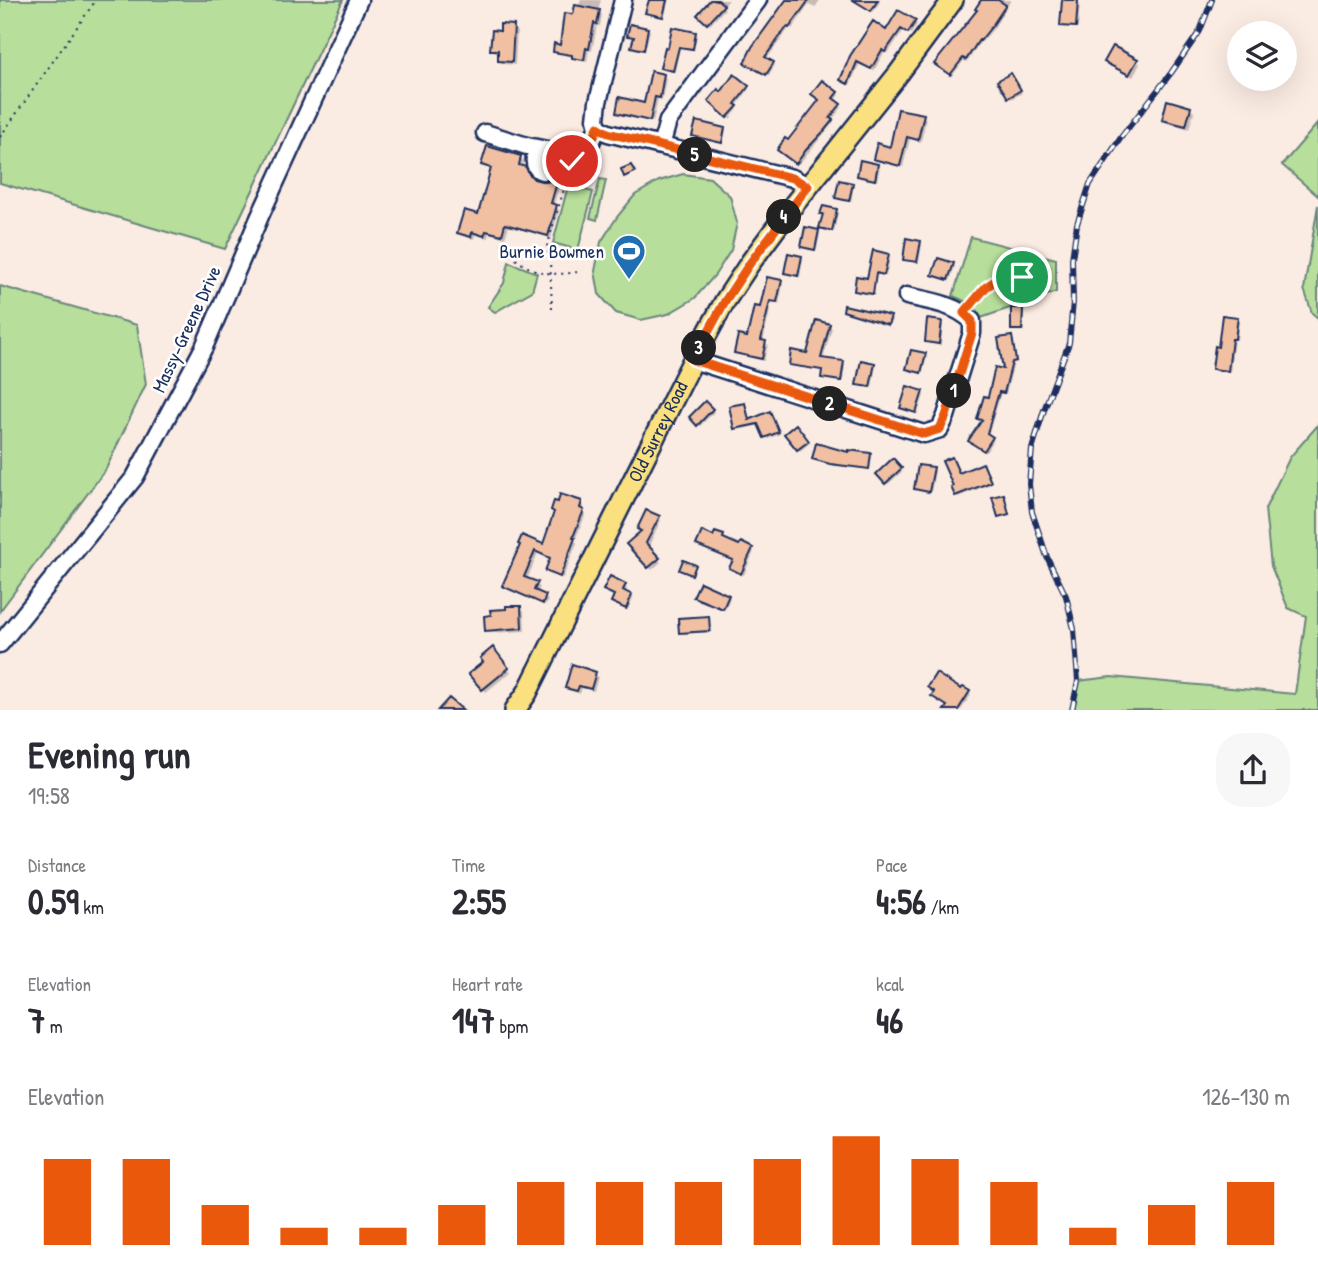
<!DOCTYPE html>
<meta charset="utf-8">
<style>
:root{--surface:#fff;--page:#f7f7f7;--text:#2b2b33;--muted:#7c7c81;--accent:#ea580c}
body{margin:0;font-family:"Patrick Hand",sans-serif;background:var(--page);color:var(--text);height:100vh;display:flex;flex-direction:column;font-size:26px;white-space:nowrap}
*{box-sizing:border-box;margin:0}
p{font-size:23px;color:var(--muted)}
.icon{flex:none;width:38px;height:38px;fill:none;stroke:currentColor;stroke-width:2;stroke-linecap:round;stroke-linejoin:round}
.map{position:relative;height:710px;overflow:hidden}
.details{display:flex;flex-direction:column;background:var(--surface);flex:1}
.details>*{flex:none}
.buttons{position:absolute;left:1227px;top:21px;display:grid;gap:14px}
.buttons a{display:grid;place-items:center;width:70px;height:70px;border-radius:50%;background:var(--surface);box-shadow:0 7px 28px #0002;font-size:35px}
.pin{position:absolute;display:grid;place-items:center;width:60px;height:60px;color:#fff;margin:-30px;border:4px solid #fff;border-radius:50%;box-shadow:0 2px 7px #0007}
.km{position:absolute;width:35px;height:35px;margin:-18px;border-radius:50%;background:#222;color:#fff;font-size:19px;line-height:35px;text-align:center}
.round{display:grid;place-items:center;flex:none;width:74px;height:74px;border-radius:28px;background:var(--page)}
.head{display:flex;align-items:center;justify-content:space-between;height:119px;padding:0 28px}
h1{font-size:38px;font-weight:700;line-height:52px}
.stats{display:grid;grid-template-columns:repeat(3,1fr);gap:10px;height:119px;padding:7px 28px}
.stats div{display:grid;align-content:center}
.stats b{font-size:35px;font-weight:700}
.stats small{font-size:19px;font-weight:400}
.stats p{font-size:19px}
.chart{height:196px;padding:14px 28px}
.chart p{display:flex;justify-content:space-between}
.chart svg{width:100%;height:126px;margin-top:7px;stroke:var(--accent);stroke-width:6}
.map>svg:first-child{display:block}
.green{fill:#b7de9a;stroke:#69867c;stroke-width:2}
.shadow{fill:#0003}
.building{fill:#f1c0a2;stroke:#1b2f5e;stroke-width:2}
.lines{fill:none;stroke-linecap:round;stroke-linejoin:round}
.minor-casing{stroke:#1b2f5e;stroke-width:21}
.major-casing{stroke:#1b2f5e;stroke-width:24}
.path{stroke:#1b2f5e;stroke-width:2;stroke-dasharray:2 5;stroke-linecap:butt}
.minor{stroke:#fff;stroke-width:16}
.major{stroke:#fbe080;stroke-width:19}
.rail-casing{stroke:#1b2f5e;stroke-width:6}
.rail{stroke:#fff;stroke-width:3.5;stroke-dasharray:10;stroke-linecap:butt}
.route-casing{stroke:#fff;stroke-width:14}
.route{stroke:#ea580c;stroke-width:9}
.labels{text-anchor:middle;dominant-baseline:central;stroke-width:5;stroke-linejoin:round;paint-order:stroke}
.poi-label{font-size:19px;fill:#1b2f5e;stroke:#fff;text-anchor:end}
.street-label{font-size:19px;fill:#1b2f5e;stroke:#fff}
</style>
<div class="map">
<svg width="1318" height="710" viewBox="0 0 1318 710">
<rect width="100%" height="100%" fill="#fbece3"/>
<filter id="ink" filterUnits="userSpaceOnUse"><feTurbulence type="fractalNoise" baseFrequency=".0143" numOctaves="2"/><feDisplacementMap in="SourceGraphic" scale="14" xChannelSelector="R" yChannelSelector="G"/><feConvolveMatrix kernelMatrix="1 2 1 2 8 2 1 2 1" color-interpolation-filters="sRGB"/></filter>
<g filter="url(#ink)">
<path class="green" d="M 0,0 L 343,0 L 225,249 L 0,183 Z
M 1318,123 L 1318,196 L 1282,165 Z
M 683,174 L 710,178 L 730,196 L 737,223 L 731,250 L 715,275 L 695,298 L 668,314 L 641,320 L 616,313 L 599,294 L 595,271 L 601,242 L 617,217 L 635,195 L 659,181 Z
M 600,179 L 606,180 L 597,220 L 590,218 Z
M 568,186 L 593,192 L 578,250 L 553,243 Z
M 1318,205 L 1318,318 L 1312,313 L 1304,289 Z
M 971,237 L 1056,259 L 1056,292 L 981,318 C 976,305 965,301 953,296 Z
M 509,262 L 537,273 L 532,291 L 495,312 L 488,307 L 504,283 Z
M 0,286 L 137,325 L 146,384 L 106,469 L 0,611 Z
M 1318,425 L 1318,710 L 1072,710 L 1078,681 L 1111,677 L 1295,694 L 1306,616 L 1288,608 L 1271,566 L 1265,509 L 1290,457 Z"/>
<path class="shadow" d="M 581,0 L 601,0 L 598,10 L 602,15 L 600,26 L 597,26 L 592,51 L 589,50 L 587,62 L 577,60 L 573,57 L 558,54 L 555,51 L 562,47 Z
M 650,0 L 669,0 L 664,18 L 647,12 Z
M 713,0 L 729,0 L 723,7 L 725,9 L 710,25 L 699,15 Z
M 790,0 L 820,0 L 815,8 L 809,5 L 792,29 L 790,27 L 766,60 L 775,65 L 769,76 L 748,65 Z
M 864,0 L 878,0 L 880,2 L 873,12 L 863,6 Z
M 983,0 L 1011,0 L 994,28 L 982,42 L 981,41 L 968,61 L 965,59 L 952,76 L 937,64 L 979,10 Z
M 1078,2 L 1080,4 L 1078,28 L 1064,27 L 1062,25 Z
M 915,22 L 917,24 L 911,34 L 904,30 L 888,53 L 885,51 L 874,71 L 860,63 L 850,85 L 842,80 L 852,57 L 887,33 Z
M 513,27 L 517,31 L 515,65 L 503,64 L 500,61 L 500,53 L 496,53 L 492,49 L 501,33 Z
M 648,29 L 650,31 L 645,51 L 635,49 L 633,47 L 635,38 L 629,35 Z
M 695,33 L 697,35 L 694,50 L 680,48 L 675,72 L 664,69 L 662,67 L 666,49 Z
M 1137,61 L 1140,64 L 1133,77 L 1110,65 Z
M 664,76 L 666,79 L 662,100 L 658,99 L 653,122 L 621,116 L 618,113 L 646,105 Z
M 735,77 L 749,89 L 736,107 L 738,109 L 730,119 L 710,101 L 721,94 Z
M 1012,77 L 1022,93 L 1011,99 L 1009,97 Z
M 822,82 L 839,95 L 834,101 L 842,107 L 831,121 L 833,123 L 799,164 L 781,151 L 821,100 Z
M 1190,108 L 1194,112 L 1189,129 L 1167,123 L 1164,120 Z
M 923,116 L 926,119 L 921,142 L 910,139 L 903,167 L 878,161 L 875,158 L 892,149 Z
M 520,158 L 524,161 L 522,168 L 529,173 L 531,178 L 546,183 L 557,181 L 560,184 L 554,204 L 559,210 L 551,238 L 509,226 L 505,238 L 489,233 L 488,238 L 475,235 L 474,239 L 462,236 L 459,232 L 479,216 L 493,169 L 487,167 L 483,164 Z
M 878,165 L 880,167 L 877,181 L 861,178 L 859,176 Z
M 852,184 L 854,186 L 851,202 L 839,199 L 837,197 Z
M 836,211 L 838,213 L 834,232 L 823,229 Z
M 818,231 L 820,233 L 817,250 L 805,248 L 803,246 Z
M 920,242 L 922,244 L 919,263 L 907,261 L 905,259 Z
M 888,256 L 890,258 L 886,276 L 877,274 L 874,295 L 858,293 L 856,291 L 869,280 Z
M 802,258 L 803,260 L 800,277 L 788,274 L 786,272 Z
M 953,264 L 955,266 L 950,281 L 934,275 Z
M 781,282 L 783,284 L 779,304 L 772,302 L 763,342 L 768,345 L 764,361 L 739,355 L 736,353 L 749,339 Z
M 1022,310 L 1024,312 L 1024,331 L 1014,331 L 1012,329 Z
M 845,311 L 890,318 L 892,320 L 890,326 L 847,313 Z
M 1237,318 L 1239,320 L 1237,340 L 1234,340 L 1230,372 L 1216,370 L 1214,368 L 1219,349 Z
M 817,323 L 832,328 L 823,360 L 843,363 L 845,365 L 843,382 L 825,379 L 823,377 L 824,371 L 792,366 L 790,364 L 809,354 Z
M 941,323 L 943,325 L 941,345 L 928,343 L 926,341 Z
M 1011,338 L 1013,340 L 1017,363 L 1014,363 L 1006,394 L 1001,393 L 988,436 L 994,440 L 986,452 L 972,443 L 984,421 L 979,418 L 1005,372 Z
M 925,355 L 927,357 L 922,374 L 908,369 Z
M 874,364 L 876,366 L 872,388 L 860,386 L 858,384 Z
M 922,393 L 924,395 L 918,413 L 904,409 Z
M 705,403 L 714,412 L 700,426 L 691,417 Z
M 745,404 L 747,406 L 750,421 L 771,415 L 780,434 L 768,439 L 761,425 L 737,430 L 735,428 Z
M 796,427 L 810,443 L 800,451 L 787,434 Z
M 850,454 L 870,454 L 872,456 L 870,470 L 834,465 L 815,461 L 814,459 Z
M 952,459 L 959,475 L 984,467 L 991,484 L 958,497 L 956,495 Z
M 893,461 L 903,471 L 888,484 L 879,474 Z
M 933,469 L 935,471 L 931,492 L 918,490 L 916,488 Z
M 581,503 L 584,506 L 582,511 L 586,514 L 575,540 L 577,543 L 563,578 L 550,573 L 547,570 L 551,559 L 538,553 L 527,580 L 540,587 L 537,593 L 548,600 L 546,605 L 507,588 L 504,586 L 522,546 L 544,546 Z
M 659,517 L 661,520 L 648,548 L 661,562 L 652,570 L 629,544 Z
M 723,537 L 724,540 L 740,547 L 742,544 L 754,551 L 744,575 L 733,570 L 734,560 L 714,538 Z
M 610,579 L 625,586 L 627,588 L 625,593 L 633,598 L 628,610 L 615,603 L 616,595 Z
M 728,596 L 730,598 L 725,610 L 697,598 Z
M 520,607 L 524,611 L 525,631 L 490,633 L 487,630 Z
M 708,618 L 710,620 L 711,632 L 683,634 L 681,632 Z
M 496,653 L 511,672 L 486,692 L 471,674 Z
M 595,673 L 598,677 L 594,691 L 582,688 L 580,694 L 570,690 L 567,687 Z
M 963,689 L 971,695 L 961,710 L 946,710 Z"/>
<path class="building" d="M 649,0 L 667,0 L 663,17 L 645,13 Z
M 710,0 L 718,0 L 724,5 L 707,24 L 697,15 Z
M 786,0 L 809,0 L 789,28 L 787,27 L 765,57 L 774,62 L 766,75 L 744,63 L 752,47 Z
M 853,0 L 878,0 L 871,11 Z
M 981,0 L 998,0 L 1006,5 L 992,26 L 980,41 L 979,40 L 966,60 L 963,58 L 950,75 L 934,64 L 977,10 L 975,9 Z
M 1062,0 L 1078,0 L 1076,27 L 1060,26 Z
M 575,5 L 600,10 L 597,24 L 594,23 L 589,49 L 586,48 L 584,60 L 572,58 L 572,55 L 553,52 L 554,43 L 560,45 L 564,13 L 573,14 Z
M 898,10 L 916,20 L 908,33 L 901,29 L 885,52 L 882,50 L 871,69 L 857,62 L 848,84 L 840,80 L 850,56 L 873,21 L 886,30 Z
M 500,24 L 514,25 L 512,62 L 498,61 L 498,50 L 490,50 L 492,30 L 500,31 Z
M 630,24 L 648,28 L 644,50 L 631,47 L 634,37 L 627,36 Z
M 672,27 L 696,32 L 693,49 L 679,47 L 673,71 L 660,68 L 665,47 L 668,48 Z
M 1113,46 L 1138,59 L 1129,75 L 1104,62 Z
M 651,71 L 664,74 L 660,98 L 655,97 L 650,121 L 616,113 L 619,97 L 644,103 Z
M 1011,73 L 1021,90 L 1008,98 L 997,81 Z
M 734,74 L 749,86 L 735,104 L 738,106 L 727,118 L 708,101 L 718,89 L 721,92 Z
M 822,80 L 838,92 L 833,98 L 841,104 L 830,118 L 833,120 L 824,131 L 806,150 L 796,164 L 777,150 L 785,138 L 788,140 L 819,100 L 811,94 Z
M 1167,100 L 1191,107 L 1186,126 L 1162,120 Z
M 898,109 L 924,114 L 918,140 L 907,137 L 900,166 L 873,159 L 877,143 L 890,147 Z
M 696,121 L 725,128 L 722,143 L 692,136 Z
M 487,146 L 521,156 L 519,165 L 526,167 L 529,174 L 534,179 L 546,182 L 558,179 L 551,203 L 557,205 L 548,236 L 505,224 L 502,235 L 486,231 L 484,236 L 472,232 L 471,237 L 457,233 L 464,210 L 478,214 L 491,168 L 481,165 Z
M 860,160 L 878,164 L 875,180 L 857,176 Z
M 631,165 L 635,172 L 624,177 L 621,169 Z
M 839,180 L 853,183 L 849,201 L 835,198 Z
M 823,206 L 837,209 L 832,231 L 819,228 L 823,214 L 820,214 Z
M 805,227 L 819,230 L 815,250 L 801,247 Z
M 906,238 L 921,241 L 917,262 L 903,260 Z
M 873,250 L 889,254 L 884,275 L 876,273 L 873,294 L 854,291 L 856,276 L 867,278 Z
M 788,253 L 802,256 L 798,276 L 784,273 Z
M 938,258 L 954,263 L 948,280 L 932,275 Z
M 767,277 L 782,280 L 777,302 L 770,301 L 761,340 L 766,341 L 762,359 L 734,353 L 738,335 L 747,337 L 754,306 L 760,307 Z
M 844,305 L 891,316 L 888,325 L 843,311 Z
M 1011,308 L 1023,308 L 1022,330 L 1011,330 Z
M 1222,315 L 1238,317 L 1235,339 L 1232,339 L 1228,371 L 1212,369 L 1215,346 L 1218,347 Z
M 927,319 L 942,321 L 939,344 L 925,342 Z
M 816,320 L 830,324 L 821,358 L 844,361 L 841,381 L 821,378 L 822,370 L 789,365 L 791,350 L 807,353 Z
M 1012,336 L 1016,361 L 1012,362 L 1004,393 L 999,392 L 987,433 L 993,437 L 984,451 L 968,441 L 982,420 L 977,419 L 984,396 L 988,397 L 995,367 L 1003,369 L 998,338 Z
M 911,350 L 926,353 L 921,373 L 906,369 Z
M 861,360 L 875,363 L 870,387 L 856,385 Z
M 907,386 L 923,391 L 916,413 L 900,408 Z
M 705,401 L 713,409 L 697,426 L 689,417 Z
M 745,403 L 749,420 L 770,411 L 779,432 L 764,438 L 758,424 L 734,429 L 729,406 Z
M 796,424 L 809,441 L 797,450 L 784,434 Z
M 816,443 L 848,452 L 848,450 L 871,453 L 869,469 L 830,464 L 812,459 Z
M 952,457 L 959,473 L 983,463 L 991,482 L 955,496 L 951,487 L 953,486 L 942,461 Z
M 893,458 L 902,468 L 885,484 L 876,474 Z
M 918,465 L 934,467 L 929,492 L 914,489 Z
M 560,494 L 582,501 L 580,508 L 584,510 L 573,537 L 575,538 L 560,577 L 545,571 L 550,558 L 535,551 L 524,577 L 538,582 L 534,590 L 546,595 L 543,604 L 502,586 L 520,545 L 518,544 L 522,535 L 543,544 L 554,512 L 551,510 L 554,501 L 558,502 Z
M 1004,494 L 1009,514 L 998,517 L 992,497 Z
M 646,510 L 660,516 L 646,543 L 660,558 L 648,568 L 626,544 L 641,531 L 637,529 Z
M 702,531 L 713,536 L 715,532 L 724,535 L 723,538 L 739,545 L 741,542 L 753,548 L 741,574 L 729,568 L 733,560 L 696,545 Z
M 683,560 L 696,565 L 692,575 L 679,570 Z
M 610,576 L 626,584 L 623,590 L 632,595 L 626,609 L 611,602 L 614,595 L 603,590 Z
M 700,582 L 729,595 L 723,609 L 693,597 Z
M 506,606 L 521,606 L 522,628 L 485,631 L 484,616 L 491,615 L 490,610 L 506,609 Z
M 709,616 L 710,631 L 679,633 L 678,618 Z
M 493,647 L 509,668 L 482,690 L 468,674 L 483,662 L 480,658 Z
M 572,664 L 596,672 L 591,689 L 579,686 L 577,691 L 565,688 Z
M 936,673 L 961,689 L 963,687 L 970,691 L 958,710 L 944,710 L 947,706 L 931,696 L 934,692 L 927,687 Z
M 449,698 L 463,710 L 438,710 Z"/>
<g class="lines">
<defs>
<path id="minor" d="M 598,127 L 608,133 L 792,178 L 808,186
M 598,127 L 596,119 L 598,102 L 623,0
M 485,133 L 527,146 L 577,156 C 590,150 592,139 598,127
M 661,146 L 668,121 L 758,0
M 537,148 C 525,184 562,171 577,156
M 693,360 L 924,434 L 940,429 L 946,416 L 972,333 L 972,321 C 955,304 929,301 907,296
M 0,644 L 135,477 L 204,347 L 260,216 L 359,0"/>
<g id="major">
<path id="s1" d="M 515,710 L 527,693 L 693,360 L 725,301 L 750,263 L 787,213 L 899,73 L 953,0"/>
</g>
</defs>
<use href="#minor" class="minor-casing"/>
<use href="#major" class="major-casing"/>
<path class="path" d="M 0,137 L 96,0
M 502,243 C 507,249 512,256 517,260 C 534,274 557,276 577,272
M 971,304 L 986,287 L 998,279 L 1022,277
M 552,309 L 550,259 L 547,246 L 567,179"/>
<use href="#minor" class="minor"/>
<use href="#major" class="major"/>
<defs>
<path id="rail" d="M 1072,710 L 1078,681 L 1074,629 L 1066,596 L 1047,557 L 1032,512 L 1029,484 L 1032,449 L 1044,410 L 1069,343 L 1073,302 L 1072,259 L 1077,224 L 1090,184 L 1122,136 L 1171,73 L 1200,31 L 1212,0"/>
</defs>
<use href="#rail" class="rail-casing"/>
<use href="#rail" class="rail"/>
</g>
</g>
<g class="lines" filter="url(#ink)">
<defs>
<path id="route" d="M 572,161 L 589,147 L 598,127 L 608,133 L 792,178 L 808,186 L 750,263 L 725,301 L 693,360 L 924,434 L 940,429 L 946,416 L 972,333 L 972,321 L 964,313 L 986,287 L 998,279 L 1022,277"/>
</defs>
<use href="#route" class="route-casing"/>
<use href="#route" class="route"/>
</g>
<defs>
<symbol id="stadium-pin" viewBox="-11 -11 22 30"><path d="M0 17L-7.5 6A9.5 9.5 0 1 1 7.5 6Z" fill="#1f6fb2" stroke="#fff"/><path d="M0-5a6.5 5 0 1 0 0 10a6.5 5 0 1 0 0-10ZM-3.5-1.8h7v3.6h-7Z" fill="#fff"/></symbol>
</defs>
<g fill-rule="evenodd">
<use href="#stadium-pin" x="610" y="232" width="38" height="52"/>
</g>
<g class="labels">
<g class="poi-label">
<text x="604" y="251">Burnie Bowmen</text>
</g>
<g class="street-label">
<text transform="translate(186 329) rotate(-65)">Massy-Greene Drive</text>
<text stroke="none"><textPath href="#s1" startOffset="313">Old Surrey Road</textPath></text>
</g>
</g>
</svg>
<div class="buttons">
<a><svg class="icon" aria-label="layers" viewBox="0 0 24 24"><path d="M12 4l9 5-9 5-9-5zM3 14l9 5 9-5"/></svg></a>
</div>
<div class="pin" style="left:1022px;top:277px;background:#1e9e55"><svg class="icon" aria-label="arrive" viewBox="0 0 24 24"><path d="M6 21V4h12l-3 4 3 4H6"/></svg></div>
<div class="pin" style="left:572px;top:161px;background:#d93025"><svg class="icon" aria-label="check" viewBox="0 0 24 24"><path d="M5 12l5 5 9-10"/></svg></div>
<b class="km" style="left:954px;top:391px">1</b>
<b class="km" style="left:830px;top:404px">2</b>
<b class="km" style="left:699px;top:348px">3</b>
<b class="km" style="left:784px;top:217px">4</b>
<b class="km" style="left:695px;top:155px">5</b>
</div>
<section class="details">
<div class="head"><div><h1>Evening run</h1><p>19:58</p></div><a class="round"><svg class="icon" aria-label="share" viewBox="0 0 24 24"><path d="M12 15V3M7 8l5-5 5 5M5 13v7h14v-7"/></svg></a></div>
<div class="stats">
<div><p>Distance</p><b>0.59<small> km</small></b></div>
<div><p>Time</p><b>2:55</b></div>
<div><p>Pace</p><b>4:56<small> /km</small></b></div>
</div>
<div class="stats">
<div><p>Elevation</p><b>7<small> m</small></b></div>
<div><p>Heart rate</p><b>147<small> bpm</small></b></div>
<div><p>kcal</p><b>46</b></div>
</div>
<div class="chart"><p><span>Elevation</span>126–130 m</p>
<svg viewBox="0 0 160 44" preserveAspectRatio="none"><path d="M5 44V14M15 44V14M25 44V30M35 44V38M45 44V38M55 44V30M65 44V22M75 44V22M85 44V22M95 44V14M105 44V6M115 44V14M125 44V22M135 44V38M145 44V30M155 44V22"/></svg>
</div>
</section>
